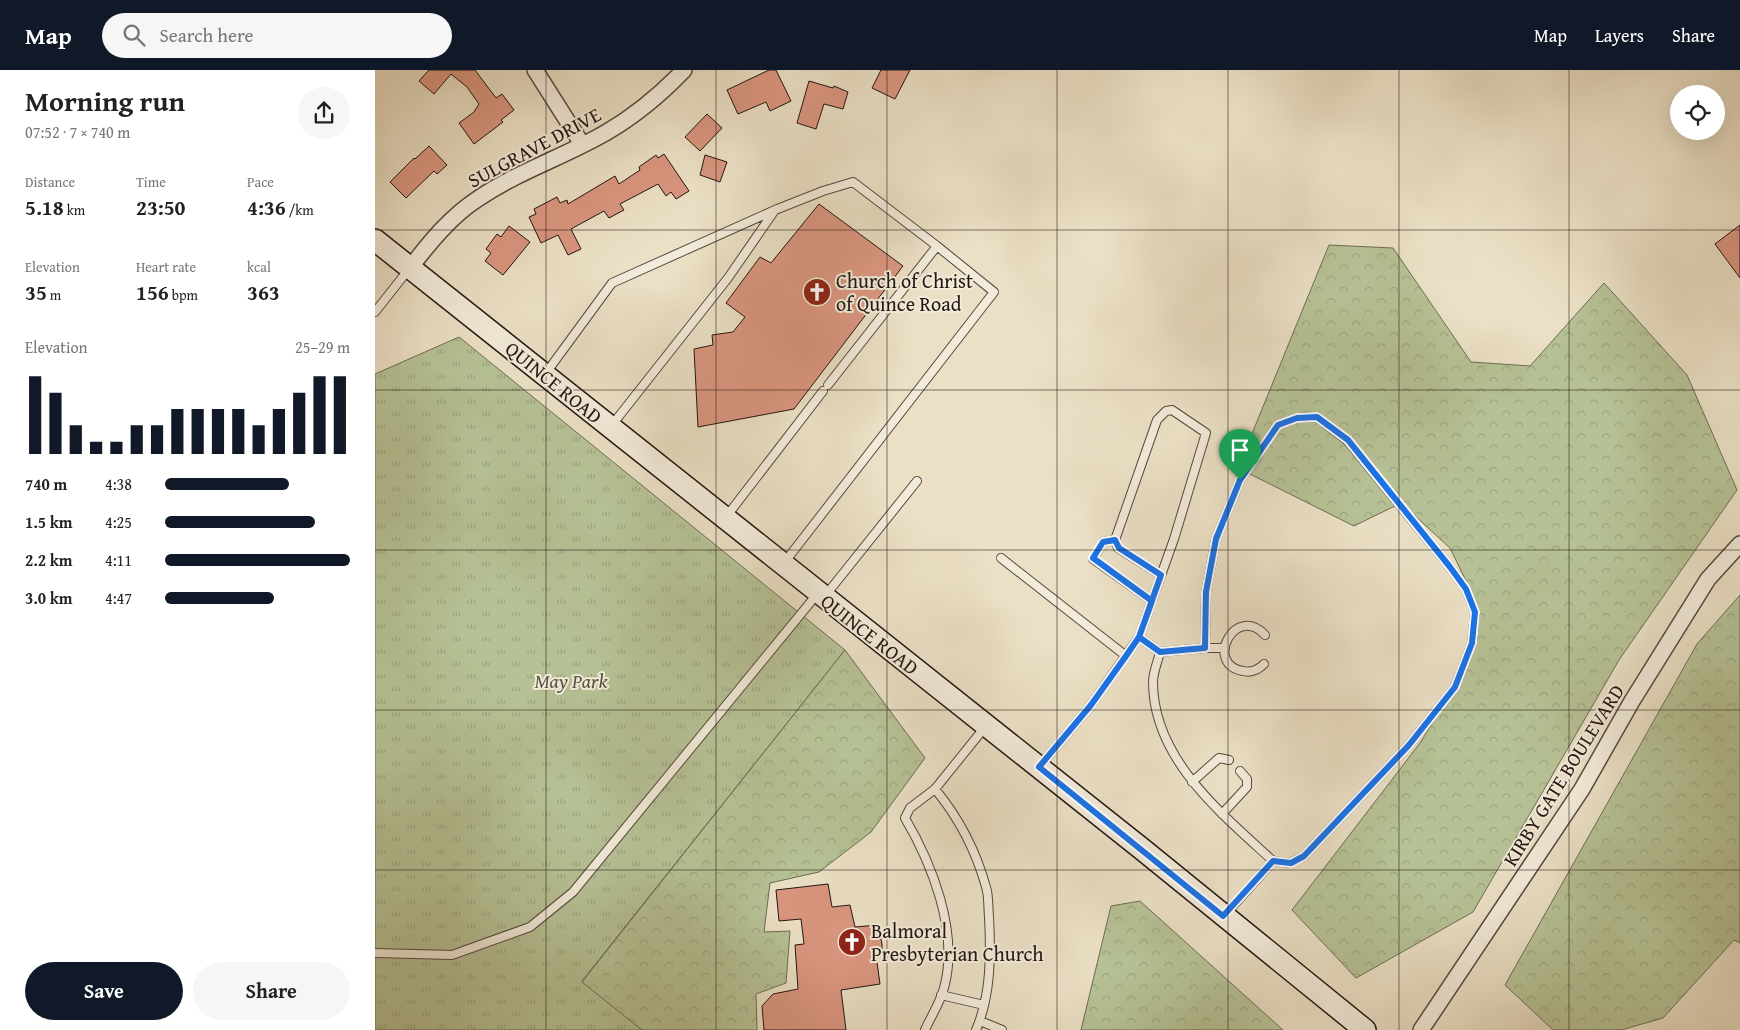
<!DOCTYPE html>
<meta charset="utf-8">
<style>
:root{--surface:#fff;--page:#f6f6f6;--text:#222;--muted:#767676;--accent:#111827}
body{margin:0;font-family:"Gentium Book Plus",serif;background:var(--page);color:var(--text);height:100vh;display:flex;flex-direction:column;font-size:19px;white-space:nowrap}
*{box-sizing:border-box;margin:0}
p{font-size:16px;color:var(--muted)}
.icon{flex:none;width:28px;height:28px;fill:none;stroke:currentColor;stroke-width:2;stroke-linecap:round;stroke-linejoin:round}
.map{position:relative;flex:1;overflow:hidden}
.details{display:flex;flex-direction:column;background:var(--surface);width:375px}
.details>*{flex:none}
.fabs{position:absolute;left:1295px;top:15px;display:grid;gap:10px}
.fabs a{display:grid;place-items:center;width:55px;height:55px;border-radius:50%;background:var(--surface);box-shadow:0 5px 20px #0002;font-size:25px}
.pin{position:absolute;display:grid;place-items:center;width:42px;height:42px;color:#fff;margin:-51px -21px;border-radius:50% 50% 50% 0;rotate:-45deg;box-shadow:0 0 5px #0007}
.pin .icon{rotate:45deg}
.round{display:grid;place-items:center;flex:none;width:52px;height:52px;border-radius:26px;background:var(--page)}
.head{display:flex;align-items:center;justify-content:space-between;height:85px;padding:0 25px}
h1{font-size:28px;font-weight:800;line-height:38px}
.stats{display:grid;grid-template-columns:repeat(3,1fr);gap:8px;height:85px;padding:5px 25px}
.stats div{display:grid;align-content:center}
.stats b{font-size:21px;font-weight:800}
.stats small{font-size:14px;font-weight:400}
.stats p{font-size:14px}
.chart{height:140px;padding:10px 25px}
.chart p{display:flex;justify-content:space-between}
.chart svg{width:100%;height:90px;margin-top:5px;stroke:var(--accent);stroke-width:6}
.action{display:flex;gap:10px;margin-top:auto;padding:10px 25px}
.action a{flex:1;height:58px;border-radius:30px;background:var(--accent);color:#fff;font-size:20px;font-weight:800;line-height:58px;text-align:center}
.action a+a{background:var(--page);color:var(--text)}
ul{padding:0 25px;list-style:none;font-size:16px}
li{display:grid;grid-template-columns:80px 60px 1fr;align-items:center;height:38px}
li i{height:12px;border-radius:6px;background:var(--accent)}
header{display:flex;align-items:center;gap:30px;box-sizing:border-box;height:70px;padding:0 25px;background:var(--accent);color:#fff}
header strong{font-size:24px}
nav{display:flex;gap:28px;margin-inline-start:auto;font-size:18px}
.search{width:350px;height:45px;background:var(--page);display:flex;align-items:center;gap:12px;box-sizing:border-box;padding:0 18px;border-radius:28px;color:var(--muted);font-size:19px}
main{display:flex;flex:1;min-height:0}
.map>svg:first-child{display:block}
.grass{fill:url(#grass-tufts);stroke:#6c6c53}
.forest{fill:url(#forest-crowns);stroke:#6c6c53}
.building{fill:#da9680;stroke:#231510}
.lines{fill:none;stroke-linecap:round;stroke-linejoin:round}
.lane-casing{stroke:#55483e;stroke-width:10}
.street-casing{stroke:#55483e;stroke-width:18}
.secondary-casing{stroke:#231510;stroke-width:24}
.lane{stroke:#f2ebda;stroke-width:8}
.street{stroke:#f2ebda;stroke-width:15}
.secondary{stroke:#f2ebda;stroke-width:21}
.route-casing{stroke:#fff;stroke-width:10}
.route{stroke:#1a73e8;stroke-width:6}
.grid{fill:none;stroke:#231510;stroke-width:1;stroke-opacity:0.55}
.labels{text-anchor:middle;dominant-baseline:central;stroke-width:4;stroke-linejoin:round;paint-order:stroke}
.street-label{font-size:20px;fill:#231510;stroke:#f2ebda}
.poi-label{font-size:20px;fill:#231510;stroke:#f2ebda;text-anchor:start}
.park-label{font-size:20px;font-style:italic;fill:#56523f;stroke:#f2ebda}
</style>
<header>
<strong>Map</strong>
<div class="search"><svg class="icon" aria-label="search" viewBox="0 0 24 24"><circle cx="10" cy="10" r="6"/><path d="M15 15l6 6"/></svg>Search here</div>
<nav><a>Map</a><a>Layers</a><a>Share</a></nav>
</header>
<main>
<section class="details">
<div class="head"><div><h1>Morning run</h1><p>07:52 · 7 × 740 m</p></div><a class="round"><svg class="icon" aria-label="share" viewBox="0 0 24 24"><path d="M12 15V3M7 8l5-5 5 5M5 13v7h14v-7"/></svg></a></div>
<div class="stats">
<div><p>Distance</p><b>5.18<small> km</small></b></div>
<div><p>Time</p><b>23:50</b></div>
<div><p>Pace</p><b>4:36<small> /km</small></b></div>
</div>
<div class="stats">
<div><p>Elevation</p><b>35<small> m</small></b></div>
<div><p>Heart rate</p><b>156<small> bpm</small></b></div>
<div><p>kcal</p><b>363</b></div>
</div>
<div class="chart"><p><span>Elevation</span>25–29 m</p>
<svg viewBox="0 0 160 44" preserveAspectRatio="none"><path d="M5 44V6M15 44V14M25 44V30M35 44V38M45 44V38M55 44V30M65 44V30M75 44V22M85 44V22M95 44V22M105 44V22M115 44V30M125 44V22M135 44V14M145 44V6M155 44V6"/></svg>
</div>
<ul>
<li><b>740 m</b>4:38<i style="width:67%"></i></li>
<li><b>1.5 km</b>4:25<i style="width:81%"></i></li>
<li><b>2.2 km</b>4:11<i style="width:100%"></i></li>
<li><b>3.0 km</b>4:47<i style="width:59%"></i></li>
</ul>
<div class="action"><a>Save</a><a>Share</a></div>
</section>
<div class="map">
<svg width="1365" height="960" viewBox="0 0 1365 960">
<defs>
<pattern id="grass-tufts" width="24" height="20" patternUnits="userSpaceOnUse" patternTransform="scale(1.25)"><rect width="24" height="20" fill="#b6c296"/><path d="M3 7l-1-3M5 7V3M7 7l1-3M15 17l-1-3M17 17v-4M19 17l1-3" fill="none" stroke="#9ca680"/></pattern>
<pattern id="forest-crowns" width="20" height="18" patternUnits="userSpaceOnUse" patternTransform="scale(1.25)"><rect width="20" height="18" fill="#b6c296"/><path d="M2 6a3 3 0 1 1 6 0M12 15a3 3 0 1 1 6 0" fill="none" stroke="#9ca680"/></pattern>
</defs>
<rect width="100%" height="100%" fill="#ebe0c6"/>
<filter id="stains"><feTurbulence type="fractalNoise" baseFrequency=".004" numOctaves="4"/><feColorMatrix values="0 0 0 0 .2 0 0 0 0 .09 0 0 0 0 .02 0 0 0 .5 -.17"/></filter>
<radialGradient id="worn" r=".72"><stop offset=".6" stop-color="#630" stop-opacity="0"/><stop offset="1" stop-color="#630" stop-opacity=".3"/></radialGradient>
<path class="grass" d="M 84,267 L 470,580 L 207,911 L 267,960 L 0,960 L 0,304 Z"/>
<path class="forest" d="M 954,175 L 1018,178 L 1096,292 L 1155,296 L 1229,213 L 1312,305 L 1362,420 L 1244,590 L 1098,842 L 981,908 L 917,840 L 1045,673 L 1086,607 L 1099,541 L 1092,513 L 1075,478 L 1026,433 L 979,456 L 863,398 Z
M 1365,525 L 1365,873 L 1359,870 L 1288,948 L 1246,960 L 1178,960 L 1130,915 L 1322,574 Z
M 470,580 L 550,688 L 496,762 L 444,802 L 395,813 L 389,862 L 415,861 L 411,913 L 381,924 L 382,960 L 267,960 L 207,912 Z
M 765,831 L 908,960 L 706,960 L 736,836 Z"/>
<path class="building" d="M 54,0 L 100,0 L 121,28 L 127,24 L 139,40 L 126,50 L 128,52 L 99,74 L 84,53 L 99,42 L 104,34 L 92,17 L 76,4 L 59,24 L 44,11 Z
M 394,0 L 401,0 L 416,31 L 395,41 L 391,32 L 363,44 L 352,20 Z
M 506,0 L 535,0 L 520,29 L 497,18 Z
M 434,11 L 458,18 L 459,16 L 473,22 L 468,39 L 449,34 L 441,59 L 422,53 Z
M 332,44 L 347,58 L 325,81 L 310,67 Z
M 54,76 L 72,95 L 62,104 L 59,101 L 31,128 L 15,112 L 39,88 L 40,89 Z
M 289,84 L 314,121 L 301,129 L 296,122 L 291,126 L 283,114 L 245,134 L 249,140 L 234,148 L 229,141 L 196,159 L 206,179 L 193,185 L 183,165 L 166,173 L 154,147 L 161,144 L 159,139 L 182,127 L 185,133 L 192,130 L 193,134 L 240,106 L 244,114 L 265,100 L 264,97 L 281,85 L 283,88 Z
M 330,85 L 352,92 L 345,112 L 325,105 Z
M 444,134 L 528,196 L 419,339 L 323,357 L 319,279 L 338,275 L 337,265 L 358,262 L 370,247 L 351,233 L 385,187 L 396,193 Z
M 1365,155 L 1365,208 L 1340,174 Z
M 134,156 L 155,172 L 128,205 L 110,191 L 116,183 L 111,179 L 122,164 L 126,167 Z
M 453,814 L 457,837 L 475,835 L 480,857 L 503,855 L 507,874 L 507,884 L 501,885 L 505,914 L 466,920 L 471,960 L 389,960 L 387,936 L 398,924 L 423,919 L 420,875 L 429,874 L 426,849 L 404,851 L 401,820 Z"/>
<g class="lines">
<defs>
<path id="lane" d="M 0,242 L 34,199
M 171,303 L 237,213 L 400,140 L 448,121 L 478,112 L 562,176 L 453,315
M 237,355 L 353,208 L 400,140
M 351,447 L 448,321
M 740,470 L 728,472 L 718,489 L 777,531
M 626,488 L 751,586
M 409,493 L 619,222 L 562,176
M 450,526 L 542,411
M 764,567 L 785,582 L 830,578 L 831,522 L 841,469 L 865,410 L 903,355 L 922,348 L 942,347 L 973,371 L 1075,497 L 1091,519 L 1100,542 L 1097,573 L 1080,617 L 1034,675 L 929,786 L 915,793 L 898,791 L 850,845
M 830,578 L 849,578
M 785,582 C 783,591 778,602 778,612 C 778,689 847,744 898,791
M 889,594 C 883,600 876,603 868,601 C 828,594 861,533 890,565
M 665,696 L 716,635 L 764,567 L 799,469 L 831,363 L 797,340 L 791,341 L 782,350 L 740,470 L 743,478 L 786,505
M 817,712 L 844,688 L 854,690
M 560,719 C 584,748 601,781 611,817 C 614,826 613,837 614,847 C 616,885 616,925 601,960
M 847,744 L 872,717 L 872,709 L 865,701
M 0,883 L 77,885 L 155,857 L 198,822 L 443,523
M 566,925 L 609,935
M 605,951 L 627,960
M 550,960 C 556,946 567,930 570,914 C 583,860 557,794 530,748 L 535,738 L 560,719 L 610,657"/>
<path id="street" d="M 160,0 L 207,74
M 35,198 C 55,172 76,146 104,128 C 144,101 191,86 232,62 C 261,45 286,24 309,0
M 1046,960 L 1207,719 L 1257,631 L 1333,509 L 1365,474"/>
<path id="secondary" d="M 0,170 L 767,779 L 990,960"/>
</defs>
<use href="#lane" class="lane-casing"/>
<use href="#street" class="street-casing"/>
<use href="#secondary" class="secondary-casing"/>
<use href="#lane" class="lane"/>
<use href="#street" class="street"/>
<use href="#secondary" class="secondary"/>
</g>
<g class="lines">
<defs>
<path id="route" d="M 865,410 L 841,469 L 831,522 L 830,578 L 785,582 L 764,567 L 786,505 L 744,478 L 740,470 L 728,472 L 718,488 L 777,531 L 764,567 L 751,586 L 716,635 L 664,697 L 848,846 L 898,791 L 916,793 L 929,786 L 1034,675 L 1080,617 L 1097,573 L 1100,542 L 1091,519 L 1075,497 L 973,370 L 942,347 L 922,348 L 903,355 L 865,410"/>
</defs>
<use href="#route" class="route-casing"/>
<use href="#route" class="route"/>
</g>
<path class="grid" d="M 171,0 L 171,960M 341,0 L 341,960M 512,0 L 512,960M 682,0 L 682,960M 853,0 L 853,960M 1024,0 L 1024,960M 1194,0 L 1194,960M 0,160 L 1365,160M 0,320 L 1365,320M 0,480 L 1365,480M 0,640 L 1365,640M 0,800 L 1365,800"/>
<defs>
<symbol id="church-disc" viewBox="-11 -11 22 22"><circle r="9.5" fill="#8f2418" stroke="#f2ebda"/><path d="M-1.2-6h2.4v3.5h3.3v2.4h-3.3V6h-2.4V-.1h-3.3v-2.4h3.3Z" fill="#fff"/></symbol>
</defs>
<g fill-rule="evenodd">
<use href="#church-disc" x="426" y="206" width="32" height="32"/>
<use href="#church-disc" x="461" y="856" width="32" height="32"/>
</g>
<g class="labels">
<g class="street-label">
<text transform="translate(159 77) rotate(-28)">SULGRAVE DRIVE</text>
<text transform="translate(179 312) rotate(39)">QUINCE ROAD</text>
<text transform="translate(495 564) rotate(38)">QUINCE ROAD</text>
<text transform="translate(1188 705) rotate(-58)">KIRBY GATE BOULEVARD</text>
</g>
<g class="poi-label">
<text x="461" y="210">Church of Christ<tspan x="461" dy="23">of Quince Road</tspan></text>
<text x="496" y="860">Balmoral<tspan x="496" dy="23">Presbyterian Church</tspan></text>
</g>
<g class="park-label">
<text x="196" y="610">May Park</text>
</g>
</g>
<rect width="100%" height="100%" filter="url(#stains)"/>
<rect width="100%" height="100%" fill="url(#worn)"/>
</svg>
<div class="fabs">
<a><svg class="icon" aria-label="locate" viewBox="0 0 24 24"><circle cx="12" cy="12" r="6"/><path d="M12 2v4M12 18v4M2 12h4M18 12h4"/></svg></a>
</div>
<div class="pin" style="left:865px;top:410px;background:#1e9e55"><svg class="icon" aria-label="arrive" viewBox="0 0 24 24"><path d="M6 21V4h12l-3 4 3 4H6"/></svg></div>
</div>
</main>
